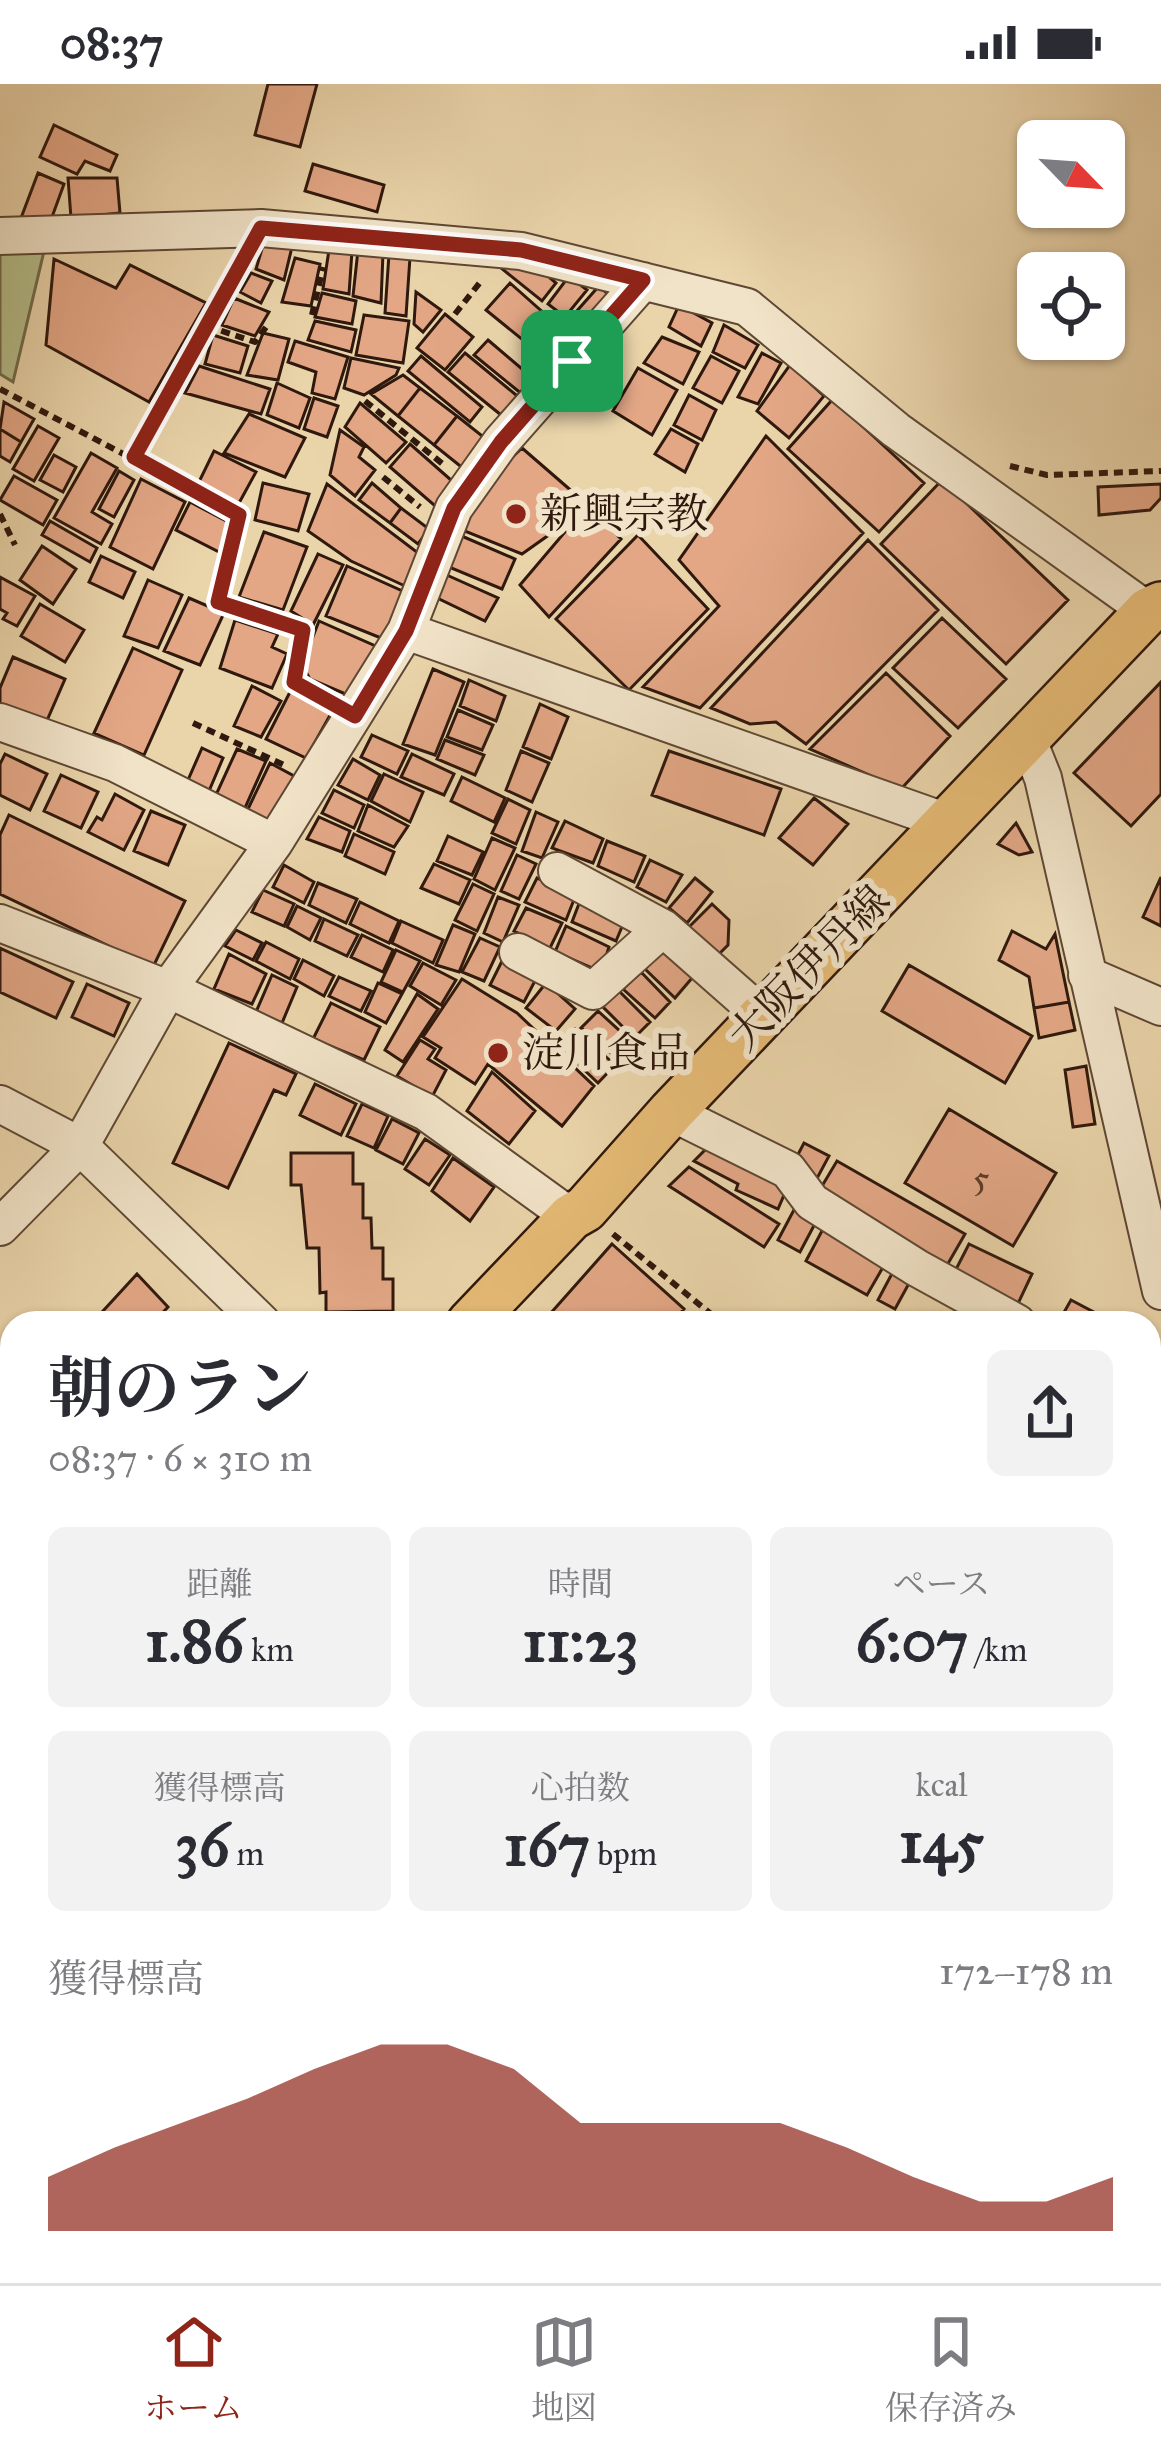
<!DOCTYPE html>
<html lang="ja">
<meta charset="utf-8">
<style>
:root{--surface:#fff;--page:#f2f2f3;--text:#2b2b33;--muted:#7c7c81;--line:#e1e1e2;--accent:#8f2418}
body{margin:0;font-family:"IM FELL Great Primer","Noto Serif JP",serif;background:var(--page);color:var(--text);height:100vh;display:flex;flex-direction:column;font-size:45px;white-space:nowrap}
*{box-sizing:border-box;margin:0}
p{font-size:39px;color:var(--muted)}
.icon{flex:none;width:66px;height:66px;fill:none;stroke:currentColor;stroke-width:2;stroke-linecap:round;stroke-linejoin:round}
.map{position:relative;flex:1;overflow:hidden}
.side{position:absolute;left:0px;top:1227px;width:1161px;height:972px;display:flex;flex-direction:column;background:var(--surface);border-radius:36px 36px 0 0;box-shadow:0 3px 9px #0004}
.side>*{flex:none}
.needle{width:78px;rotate:115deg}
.fabs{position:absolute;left:1017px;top:36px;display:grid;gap:24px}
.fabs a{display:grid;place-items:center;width:108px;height:108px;border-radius:18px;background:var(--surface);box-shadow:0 3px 9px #0004;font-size:60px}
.pin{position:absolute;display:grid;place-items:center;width:102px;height:102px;color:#fff;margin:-51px;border-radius:24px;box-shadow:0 6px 18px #0006}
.round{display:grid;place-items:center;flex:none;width:126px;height:126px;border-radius:18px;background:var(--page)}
.headline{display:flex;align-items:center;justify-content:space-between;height:204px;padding:0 48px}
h1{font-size:66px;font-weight:700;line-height:90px}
.metrics{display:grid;grid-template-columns:repeat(3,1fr);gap:18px;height:204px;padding:12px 48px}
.metrics div{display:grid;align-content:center;border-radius:18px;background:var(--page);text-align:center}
.metrics b{font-size:60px;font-weight:700}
.metrics small{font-size:33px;font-weight:400}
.metrics p{font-size:33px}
.chart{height:336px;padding:24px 48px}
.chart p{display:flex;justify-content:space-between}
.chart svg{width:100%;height:216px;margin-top:12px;fill:var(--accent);opacity:.7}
.status{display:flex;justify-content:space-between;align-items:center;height:84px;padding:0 60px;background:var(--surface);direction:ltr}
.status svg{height:33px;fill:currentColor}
.tabs{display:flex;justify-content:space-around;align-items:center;height:168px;border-top:3px solid var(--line);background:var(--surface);font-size:33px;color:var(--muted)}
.tabs a{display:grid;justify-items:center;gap:6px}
.tabs .on{color:var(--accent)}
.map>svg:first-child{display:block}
.green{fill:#b5bd8a;stroke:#726a4c;stroke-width:3}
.building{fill:#e3a786;stroke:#2f180d;stroke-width:3}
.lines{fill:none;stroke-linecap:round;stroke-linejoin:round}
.minor-casing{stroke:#5e4734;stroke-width:40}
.major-casing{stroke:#2f180d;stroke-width:50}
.path{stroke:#2f180d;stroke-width:6;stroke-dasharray:9 6;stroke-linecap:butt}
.minor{stroke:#f1e3c8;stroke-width:36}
.major{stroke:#e5ba75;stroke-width:45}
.rail{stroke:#2f180d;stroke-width:9;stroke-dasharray:21 21;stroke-linecap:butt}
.route-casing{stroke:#fff;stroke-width:24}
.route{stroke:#8f2418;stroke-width:15}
.poi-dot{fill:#8f2418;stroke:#f1e3c8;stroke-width:4.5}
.labels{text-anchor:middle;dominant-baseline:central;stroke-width:12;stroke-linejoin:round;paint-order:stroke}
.number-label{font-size:36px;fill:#5c3c2b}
.poi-label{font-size:42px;fill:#2f180d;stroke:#f1e3c8;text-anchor:start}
.street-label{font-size:42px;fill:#2f180d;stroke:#f1e3c8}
</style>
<div class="status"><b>08:37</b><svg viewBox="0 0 49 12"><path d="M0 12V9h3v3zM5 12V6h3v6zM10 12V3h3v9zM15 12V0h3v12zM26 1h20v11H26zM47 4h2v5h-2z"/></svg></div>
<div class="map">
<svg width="1161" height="2199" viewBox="0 0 1161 2199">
<rect width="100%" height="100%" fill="#ead4aa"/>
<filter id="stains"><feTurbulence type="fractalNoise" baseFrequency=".00167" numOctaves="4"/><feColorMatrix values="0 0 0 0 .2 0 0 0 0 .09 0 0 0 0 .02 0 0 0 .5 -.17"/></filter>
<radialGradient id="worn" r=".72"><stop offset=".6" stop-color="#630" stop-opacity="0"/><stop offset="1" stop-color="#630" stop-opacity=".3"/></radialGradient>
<path class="green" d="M 45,163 L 13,298 L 0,290 L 0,165 Z
M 1149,1260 L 1161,1316 L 1161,1497 L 1149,1489 Z
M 1154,2055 L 1161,2058 L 1161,2199 L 1127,2187 L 1149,2187 L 1149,2071 Z"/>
<path class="building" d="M 268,0 L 317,0 L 300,63 L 255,51 Z
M 54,41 L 117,71 L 110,87 L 85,77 L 77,90 L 40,73 Z
M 313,80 L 384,101 L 377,128 L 305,107 Z
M 38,89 L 64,100 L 52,133 L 21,134 Z
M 68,94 L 117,94 L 120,129 L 71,134 Z
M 264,158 L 292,163 L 284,196 L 256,185 Z
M 329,166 L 352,167 L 349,210 L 323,205 Z
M 358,166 L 383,169 L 381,219 L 353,212 Z
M 389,170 L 410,173 L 406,232 L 385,229 Z
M 295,174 L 320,180 L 311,222 L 282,218 Z
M 54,175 L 116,204 L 130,181 L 206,219 L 149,318 L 46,261 Z
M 508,177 L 541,186 L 556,199 L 542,217 L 501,184 Z
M 251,189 L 272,197 L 261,219 L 240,208 Z
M 569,192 L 587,206 L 565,233 L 548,220 Z
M 510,199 L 556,240 L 534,265 L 486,226 Z
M 599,202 L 613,215 L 582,250 L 568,237 Z
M 416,208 L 441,226 L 423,248 L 414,240 Z
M 322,209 L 356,217 L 352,240 L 315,233 Z
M 234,214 L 269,228 L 255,252 L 222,241 Z
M 679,221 L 712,239 L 701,262 L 669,243 Z
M 445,230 L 473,253 L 445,286 L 417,264 Z
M 364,231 L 409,237 L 403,279 L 356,271 Z
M 315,237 L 356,246 L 351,268 L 308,256 Z
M 724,241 L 758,261 L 745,284 L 713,268 Z
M 263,249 L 289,255 L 278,296 L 247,291 Z
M 213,251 L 248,262 L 240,289 L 205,280 Z
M 662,253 L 699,268 L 683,300 L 644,279 Z
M 488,256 L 535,296 L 523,311 L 474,271 Z
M 295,257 L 348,273 L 335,315 L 312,309 L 316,288 L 288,278 Z
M 465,269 L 521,315 L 506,335 L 448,288 Z
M 762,269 L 781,279 L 758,320 L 738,313 Z
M 421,272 L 482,323 L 470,338 L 408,287 Z
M 711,272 L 739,287 L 722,319 L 693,304 Z
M 351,274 L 399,284 L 396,291 L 364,311 L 344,304 Z
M 790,281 L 824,312 L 789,354 L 757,327 Z
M 199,282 L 270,305 L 261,330 L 185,309 Z
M 638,284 L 677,306 L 652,351 L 613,327 Z
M 403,291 L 420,304 L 398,332 L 371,310 Z
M 277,299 L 310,314 L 299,344 L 267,331 Z
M 420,304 L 457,332 L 434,361 L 398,332 Z
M 689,311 L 716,326 L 702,356 L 674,341 Z
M 314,314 L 338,322 L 327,353 L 304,345 Z
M 833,315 L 924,399 L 879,448 L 788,365 Z
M 4,318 L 34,335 L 21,358 L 0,345 Z
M 360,319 L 406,358 L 386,379 L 345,343 Z
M 249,330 L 305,354 L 285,393 L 224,369 Z
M 457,332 L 491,359 L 469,389 L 434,361 Z
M 38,342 L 59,354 L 34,397 L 13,385 Z
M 0,345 L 21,358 L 10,378 L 0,372 Z
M 671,345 L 698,360 L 685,388 L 655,370 Z
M 340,346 L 364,363 L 359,373 L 375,386 L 355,412 L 330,391 Z
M 766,352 L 863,449 L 700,624 L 643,603 L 719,522 L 679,476 Z
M 410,360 L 459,403 L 441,427 L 390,383 Z
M 522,364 L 582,416 L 553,448 L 522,470 L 457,444 L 470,413 Z
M 214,367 L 256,388 L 239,419 L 197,402 Z
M 91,369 L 117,384 L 92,428 L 112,440 L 101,460 L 54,434 Z
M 54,371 L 76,383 L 63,408 L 40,396 Z
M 119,387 L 134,396 L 114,433 L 99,425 Z
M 14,392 L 57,416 L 43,441 L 0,416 Z
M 141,395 L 185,418 L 153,485 L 110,463 Z
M 942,396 L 1068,516 L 1006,580 L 881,460 Z
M 263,399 L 309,410 L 298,447 L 255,436 Z
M 372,399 L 401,424 L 390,439 L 359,416 Z
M 327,400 L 426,475 L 405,502 L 351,477 L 308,447 Z
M 1161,400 L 1161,414 L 1150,426 L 1099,431 L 1098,403 Z
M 190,418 L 230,439 L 223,470 L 176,446 Z
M 587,422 L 621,455 L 549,533 L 520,501 Z
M 401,424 L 429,445 L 418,460 L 390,439 Z
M 50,437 L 97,464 L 90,478 L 42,451 Z
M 264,448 L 307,463 L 283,526 L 239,513 Z
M 457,450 L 515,475 L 502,505 L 444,481 Z
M 638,451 L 708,525 L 629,606 L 556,535 Z
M 868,456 L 938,526 L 806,660 L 776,638 L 750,640 L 711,624 Z
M 42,462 L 76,485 L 53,520 L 20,496 Z
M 318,470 L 343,481 L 313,541 L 291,527 Z
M 101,472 L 135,488 L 123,514 L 89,498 Z
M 347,482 L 409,510 L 386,556 L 326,532 Z
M 440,488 L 498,514 L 485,537 L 431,511 Z
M 0,493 L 35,512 L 17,542 L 3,535 L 7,529 L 0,525 Z
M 148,496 L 182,511 L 158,564 L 124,552 Z
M 189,514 L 224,529 L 200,581 L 164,567 Z
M 40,520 L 84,546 L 65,578 L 21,552 Z
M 942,534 L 1006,595 L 958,644 L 893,584 Z
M 235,536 L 278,550 L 272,563 L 287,570 L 272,604 L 220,584 Z
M 319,537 L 380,564 L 355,614 L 310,595 L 302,581 Z
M 133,564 L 182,586 L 144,671 L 94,649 Z
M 13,573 L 65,595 L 45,641 L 0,622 L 0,604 Z
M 433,585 L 464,598 L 435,671 L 403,660 Z
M 886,589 L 950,652 L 901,705 L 810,665 Z
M 469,596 L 505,612 L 496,637 L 460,622 Z
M 1161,598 L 1161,710 L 1131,742 L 1074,689 Z
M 252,602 L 281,617 L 261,653 L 234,642 Z
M 291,606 L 333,626 L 306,674 L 266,655 Z
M 540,620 L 568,633 L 551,675 L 523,663 Z
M 458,626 L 493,641 L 482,666 L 447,653 Z
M 372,651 L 408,667 L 397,690 L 361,673 Z
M 445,656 L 484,671 L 475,691 L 437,675 Z
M 202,664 L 223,674 L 209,707 L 188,696 Z
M 237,665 L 266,677 L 244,726 L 215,713 Z
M 521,667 L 549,679 L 532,718 L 506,706 Z
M 669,667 L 781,705 L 764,751 L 652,711 Z
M 5,670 L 47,690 L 30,726 L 0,711 L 0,680 Z
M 412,670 L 454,690 L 444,711 L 401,693 Z
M 353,675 L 380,691 L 368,716 L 338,701 Z
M 270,679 L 294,692 L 272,738 L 247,727 Z
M 384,690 L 423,708 L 410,738 L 371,717 Z
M 61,691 L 98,708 L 81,744 L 44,727 Z
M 462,693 L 505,714 L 494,738 L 451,717 Z
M 334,706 L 364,721 L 354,744 L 322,729 Z
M 115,710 L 144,726 L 124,766 L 88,748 L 97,733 L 102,736 Z
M 814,714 L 848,740 L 813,781 L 779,754 Z
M 508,715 L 530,726 L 516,760 L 492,749 Z
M 368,721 L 408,742 L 394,763 L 358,747 Z
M 151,727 L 185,741 L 168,781 L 134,767 Z
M 536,728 L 558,738 L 542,774 L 522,767 Z
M 9,731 L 185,817 L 153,883 L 0,810 L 0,751 Z
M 319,733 L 350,747 L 342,768 L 307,755 Z
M 565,737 L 603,755 L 593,779 L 552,764 Z
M 1016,739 L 1032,768 L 1019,771 L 998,760 Z
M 354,750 L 394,768 L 385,790 L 345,772 Z
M 448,752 L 483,768 L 472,791 L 437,777 Z
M 492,754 L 515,764 L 495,806 L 474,795 Z
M 607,757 L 645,772 L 634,798 L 598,782 Z
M 517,771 L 536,780 L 519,815 L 501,807 Z
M 650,776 L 682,791 L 666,818 L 637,803 Z
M 434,780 L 470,796 L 459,820 L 421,804 Z
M 284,781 L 314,798 L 304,819 L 273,803 Z
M 1161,793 L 1161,842 L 1143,833 Z
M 537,794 L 575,813 L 566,836 L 525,818 Z
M 695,794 L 712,808 L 687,839 L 669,824 Z
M 318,799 L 357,815 L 346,839 L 309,821 Z
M 473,800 L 494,810 L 477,847 L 455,836 Z
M 263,806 L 294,820 L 284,842 L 252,828 Z
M 498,813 L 519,821 L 503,858 L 484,849 Z
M 580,817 L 624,838 L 616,857 L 572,838 Z
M 360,818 L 399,837 L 389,859 L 350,840 Z
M 712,820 L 729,836 L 728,861 L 718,871 L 689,843 Z
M 297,822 L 321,834 L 310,856 L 287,843 Z
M 526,824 L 562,839 L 550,864 L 514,847 Z
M 324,835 L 358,851 L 347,872 L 315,857 Z
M 401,837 L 443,856 L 433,879 L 392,859 Z
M 453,841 L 475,850 L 459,888 L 436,881 Z
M 566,842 L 609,863 L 601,888 L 555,868 Z
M 236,846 L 262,859 L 253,876 L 225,862 Z
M 1012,847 L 1046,865 L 1055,850 L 1069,918 L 1034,924 L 1029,893 L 999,876 Z
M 362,851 L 393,866 L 383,888 L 351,873 Z
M 480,854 L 500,863 L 484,897 L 462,888 Z
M 266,858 L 299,875 L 290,895 L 256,877 Z
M 0,864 L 73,898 L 56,934 L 0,908 Z
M 396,866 L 420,877 L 403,908 L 381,898 Z
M 662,866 L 692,894 L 675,914 L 644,884 Z
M 229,870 L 266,890 L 252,920 L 214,905 Z
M 303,876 L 334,892 L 324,912 L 294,895 Z
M 502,877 L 537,893 L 524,918 L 490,901 Z
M 423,879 L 456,896 L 441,921 L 410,902 Z
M 909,881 L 1032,952 L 1005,999 L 882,927 Z
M 641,888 L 670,918 L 655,934 L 623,905 Z
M 272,891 L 297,903 L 282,939 L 256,928 Z
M 339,893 L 371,907 L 361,927 L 329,912 Z
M 462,895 L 517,929 L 594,1002 L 562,1042 L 488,980 L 475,1000 L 435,974 L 441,964 L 423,953 Z
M 378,899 L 402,910 L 386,939 L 365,928 Z
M 546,899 L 575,925 L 556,947 L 526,924 Z
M 87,900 L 129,919 L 114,952 L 72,933 Z
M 619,907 L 650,938 L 634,954 L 602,922 Z
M 417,910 L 438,925 L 403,978 L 385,966 Z
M 1069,918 L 1075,946 L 1039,954 L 1034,924 Z
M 331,919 L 380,943 L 364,976 L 313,955 Z
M 598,927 L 633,959 L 619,976 L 581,944 Z
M 575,945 L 615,981 L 598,999 L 559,962 Z
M 420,956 L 435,965 L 428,975 L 446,986 L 432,1013 L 397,992 Z
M 229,959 L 296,990 L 286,1011 L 274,1006 L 228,1104 L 173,1079 Z
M 1086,982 L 1095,1040 L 1073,1043 L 1065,986 Z
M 492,988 L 535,1027 L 509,1060 L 467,1027 Z
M 315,1000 L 356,1020 L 341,1051 L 300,1031 Z
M 362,1020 L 388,1032 L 374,1064 L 347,1052 Z
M 949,1025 L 1056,1089 L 1013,1162 L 905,1099 Z
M 392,1035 L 419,1049 L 403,1080 L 376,1066 Z
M 425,1055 L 450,1071 L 429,1101 L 405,1085 Z
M 713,1058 L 787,1104 L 778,1125 L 736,1106 L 738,1100 L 694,1077 Z
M 804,1059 L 829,1072 L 814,1100 L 794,1078 Z
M 291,1069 L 353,1069 L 353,1100 L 363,1100 L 363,1134 L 371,1134 L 372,1164 L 383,1164 L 383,1195 L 393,1195 L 393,1227 L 326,1228 L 326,1208 L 320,1209 L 319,1164 L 307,1164 L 301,1101 L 291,1101 Z
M 453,1074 L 494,1103 L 470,1137 L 432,1107 Z
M 837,1077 L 965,1150 L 942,1190 L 819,1107 Z
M 689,1083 L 779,1140 L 764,1163 L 669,1102 Z
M 796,1122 L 818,1134 L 800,1168 L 778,1156 Z
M 824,1143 L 886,1178 L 867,1211 L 806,1177 Z
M 612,1160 L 684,1225 L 672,1239 L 542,1239 Z
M 969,1160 L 1032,1190 L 1014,1228 L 950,1197 Z
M 896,1182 L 913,1192 L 895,1225 L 878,1216 Z
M 137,1190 L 168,1223 L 153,1239 L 92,1239 Z
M 1071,1216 L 1105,1234 L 1103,1239 L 1058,1239 Z
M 1149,1507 L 1161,1515 L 1161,1575 L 1149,1567 Z
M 12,1796 L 12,1880 L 0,1876 L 0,1809 Z
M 1149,1898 L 1161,1904 L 1161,1940 L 1149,1935 Z
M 80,2187 L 340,2187 L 363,2197 L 74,2199 Z
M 392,2187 L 431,2187 L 425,2199 L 387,2199 Z
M 455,2187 L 490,2187 L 484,2199 L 450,2199 Z
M 515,2187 L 556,2187 L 551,2199 L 510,2199 Z
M 566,2187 L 598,2187 L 592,2199 L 561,2199 Z
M 645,2187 L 677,2187 L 671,2199 L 639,2199 Z
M 767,2187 L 815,2187 L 810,2199 L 762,2199 Z"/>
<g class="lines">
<defs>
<path id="minor" d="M 0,152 L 261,144 L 521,167 L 747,223 L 896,346 L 1148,527
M 406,547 L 454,424 L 501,358 L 643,197
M 0,638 L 115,679 L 274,759
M 1027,654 L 1043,694 L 1161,1207
M 557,787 L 663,844 L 763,932
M 0,839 L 168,905 L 426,1028 L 571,1133
M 518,868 L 593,907 L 663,844
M 1087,891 L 1161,923
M 0,1020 L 80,1062 L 262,1239
M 671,1028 L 788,1086 L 812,1118 L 917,1184 L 1017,1239
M 0,1143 L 80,1062 L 168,905 L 274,759 L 406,547 L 947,738
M 0,1669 L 12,1670
M 1149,1672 L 1161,1672
M 1149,1784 L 1161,1752
M 1149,1861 L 1161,1867
M 0,2047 L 12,2020
M 0,2083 L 12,2079
M 823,2199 L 827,2187
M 990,2199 L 994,2187"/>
<path id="major" d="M 470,1239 L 571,1133 L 585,1125 L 671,1028 L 1148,527 L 1161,521
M 0,1740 L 12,1726"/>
</defs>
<use href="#minor" class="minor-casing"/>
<use href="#major" class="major-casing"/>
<path class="path" d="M 455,230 L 482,196
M 312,231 L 323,183
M 207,242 L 255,258 L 269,239
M 0,305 L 239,431 L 218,518 L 303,546 L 294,598 L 325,615
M 365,317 L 444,381
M 134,373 L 243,177
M 1010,382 L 1047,391 L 1161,387
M 383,393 L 420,423
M 0,430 L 15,461
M 193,639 L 284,681
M 613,1150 L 722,1239"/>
<use href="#minor" class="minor"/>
<use href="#major" class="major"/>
<path class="rail" d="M 0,1691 L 12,1691
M 1149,1696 L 1161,1696
M 0,1712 L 12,1712
M 1149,1716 L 1161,1716"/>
</g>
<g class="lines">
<defs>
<path id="route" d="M 261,144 L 521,166 L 643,196 L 501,358 L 454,424 L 406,547 L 355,632 L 294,598 L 303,546 L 218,518 L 239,431 L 134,373 Z"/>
</defs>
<use href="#route" class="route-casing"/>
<use href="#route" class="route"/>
</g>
<g class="poi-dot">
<circle cx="516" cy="430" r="12"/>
<circle cx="498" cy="969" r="12"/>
</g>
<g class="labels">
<g class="number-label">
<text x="981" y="1094">5</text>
</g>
<g class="poi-label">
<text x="540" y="430">新興宗教</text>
<text x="522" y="969">淀川食品</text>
</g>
<g class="street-label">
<text transform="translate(809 884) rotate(-46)">大阪伊丹線</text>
</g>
</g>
<rect width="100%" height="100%" filter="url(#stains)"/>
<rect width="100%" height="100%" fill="url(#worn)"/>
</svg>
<div class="fabs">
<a><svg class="needle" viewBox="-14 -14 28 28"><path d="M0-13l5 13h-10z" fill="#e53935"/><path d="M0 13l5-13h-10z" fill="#7c7c81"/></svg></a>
<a><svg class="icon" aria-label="locate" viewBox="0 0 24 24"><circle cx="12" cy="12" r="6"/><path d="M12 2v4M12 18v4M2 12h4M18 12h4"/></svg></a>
</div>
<div class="pin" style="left:572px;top:277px;background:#1e9e55"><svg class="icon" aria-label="arrive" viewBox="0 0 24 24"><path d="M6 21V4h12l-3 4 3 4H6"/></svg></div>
<section class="side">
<div class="headline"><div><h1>朝のラン</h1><p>08:37 · 6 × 310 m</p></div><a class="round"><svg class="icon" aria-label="share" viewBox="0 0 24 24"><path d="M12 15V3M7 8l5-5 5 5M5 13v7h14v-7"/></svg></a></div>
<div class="metrics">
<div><p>距離</p><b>1.86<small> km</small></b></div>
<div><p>時間</p><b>11:23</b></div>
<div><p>ペース</p><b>6:07<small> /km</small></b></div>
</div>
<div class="metrics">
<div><p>獲得標高</p><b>36<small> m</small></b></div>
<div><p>心拍数</p><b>167<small> bpm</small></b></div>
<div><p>kcal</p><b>145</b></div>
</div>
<div class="chart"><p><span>獲得標高</span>172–178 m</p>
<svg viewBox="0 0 160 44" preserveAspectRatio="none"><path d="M0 44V33L10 27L20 22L30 17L40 11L50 6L60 6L70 11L80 22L90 22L100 22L110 22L120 27L130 33L140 38L150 38L160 33V44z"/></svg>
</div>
</section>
</div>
<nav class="tabs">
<a class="on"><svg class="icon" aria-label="home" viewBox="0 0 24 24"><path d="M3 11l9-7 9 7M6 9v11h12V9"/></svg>ホーム</a>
<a><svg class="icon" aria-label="map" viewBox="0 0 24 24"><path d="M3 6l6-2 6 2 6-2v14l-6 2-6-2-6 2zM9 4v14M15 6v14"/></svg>地図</a>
<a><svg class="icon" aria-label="saved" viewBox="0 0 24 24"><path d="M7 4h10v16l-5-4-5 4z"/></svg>保存済み</a>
</nav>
